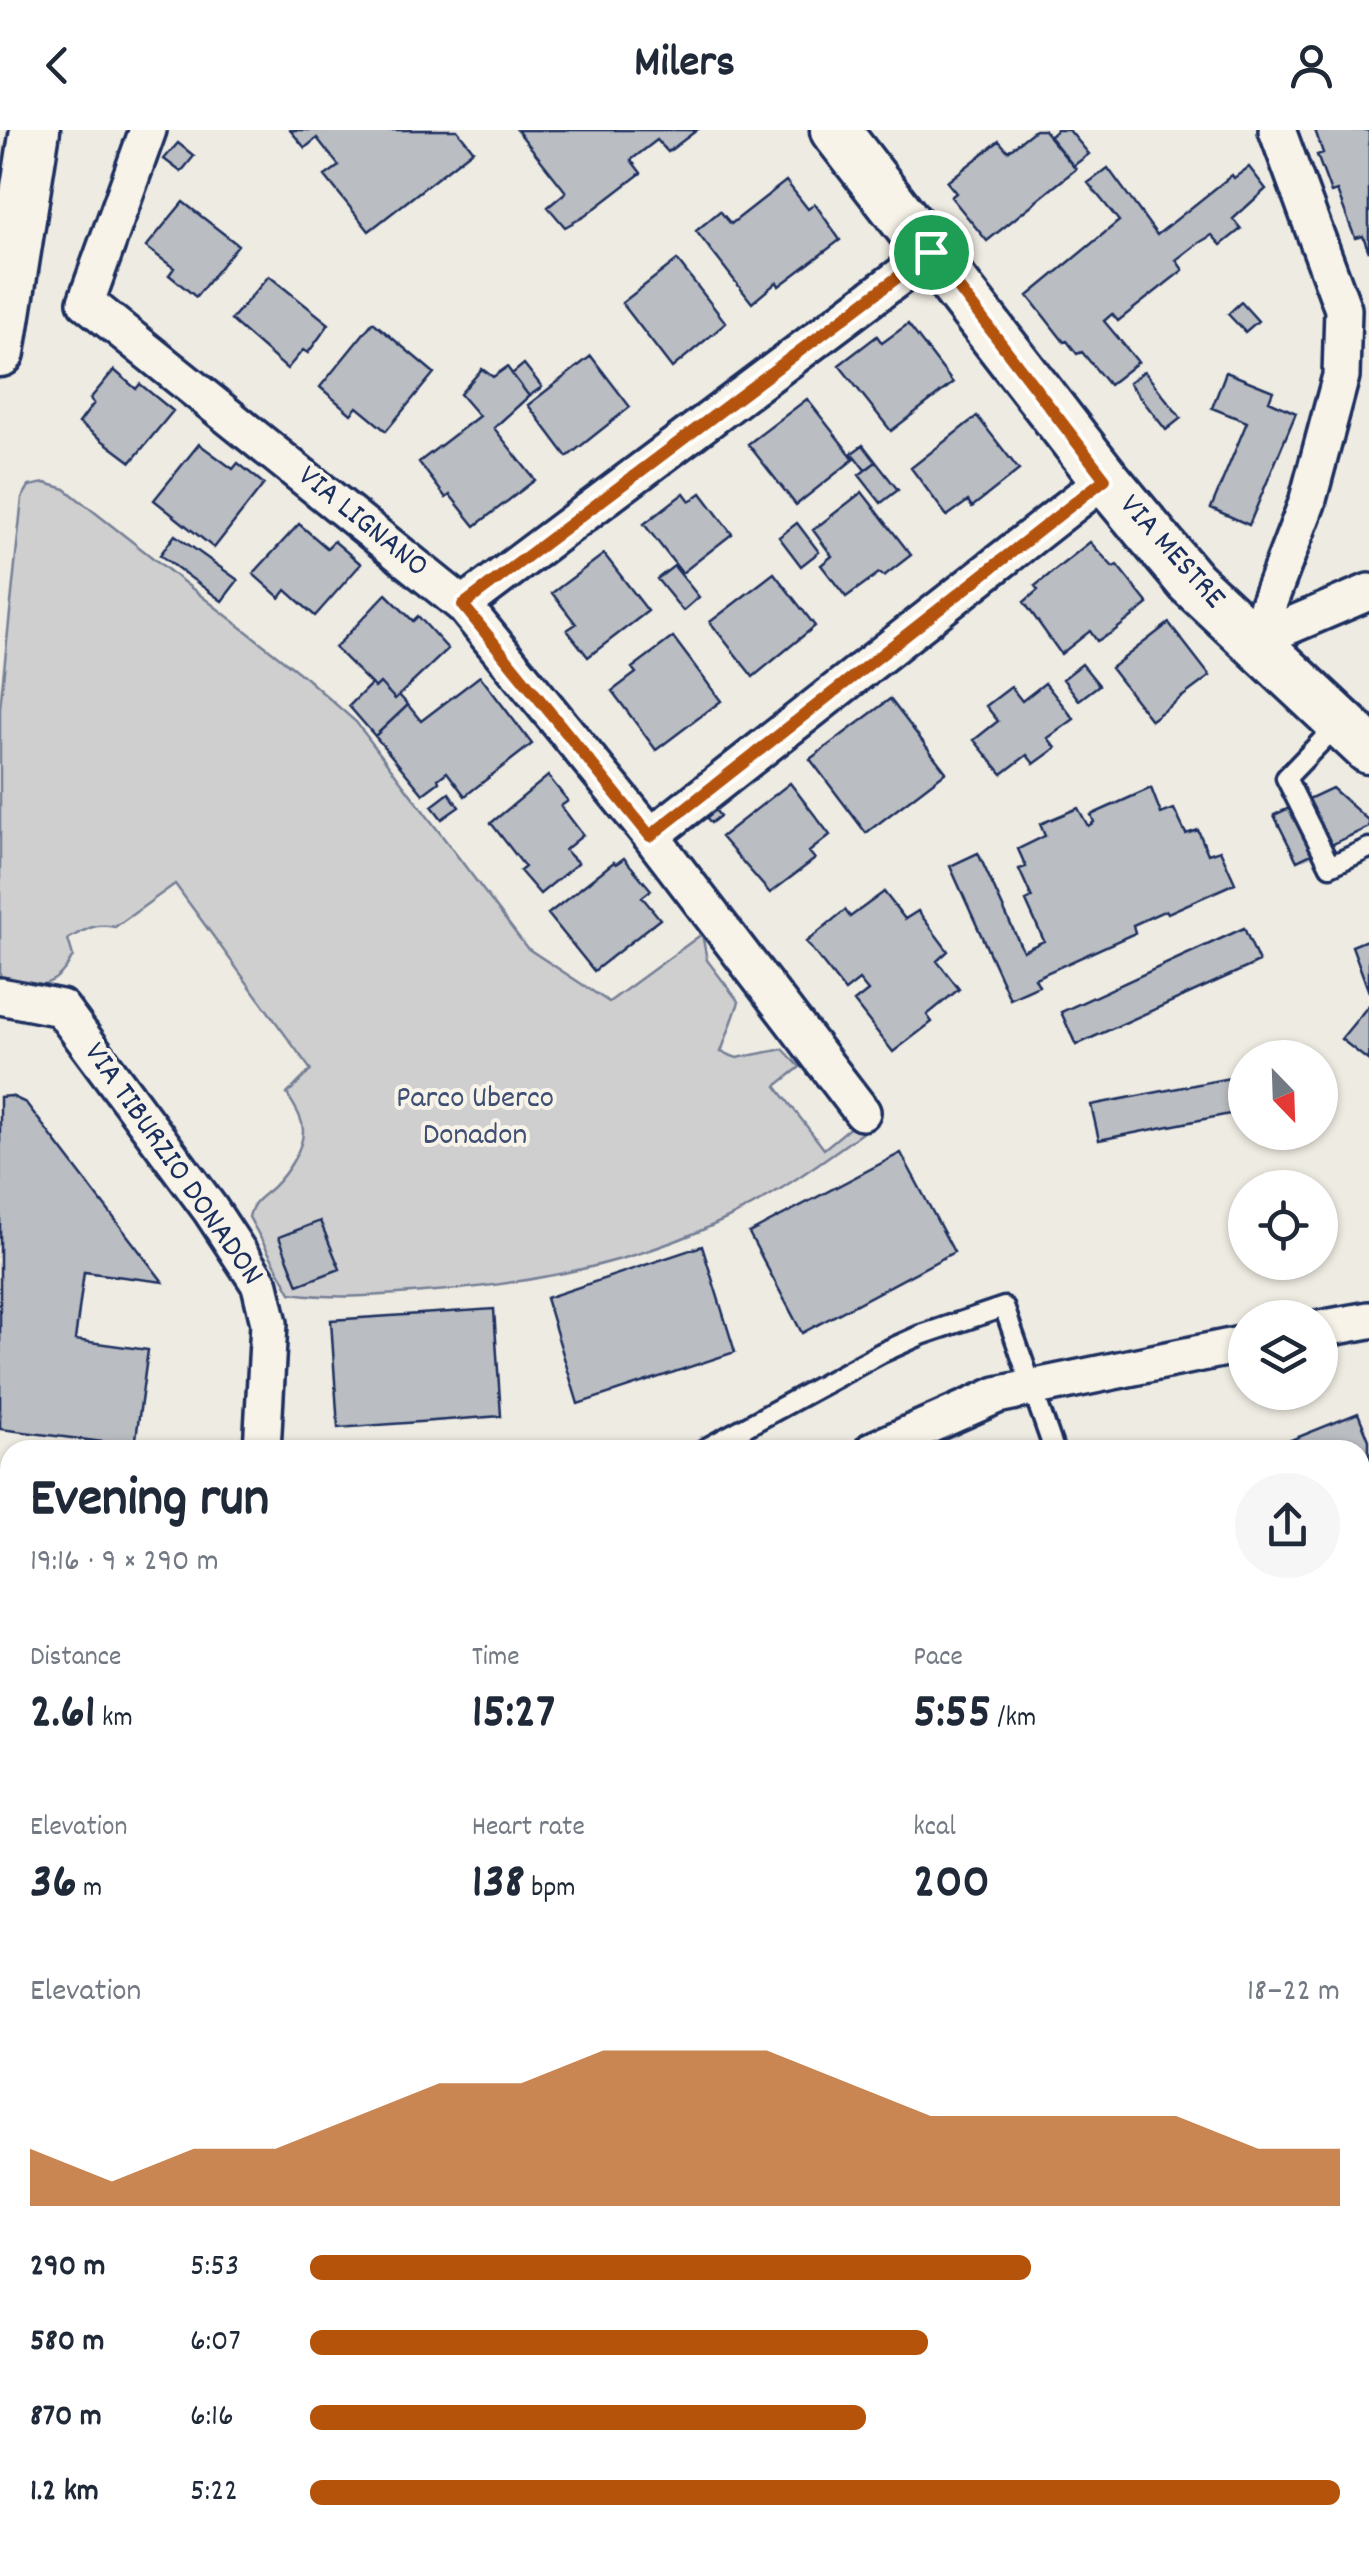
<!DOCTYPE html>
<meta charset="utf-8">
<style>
:root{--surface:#fff;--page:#f6f6f7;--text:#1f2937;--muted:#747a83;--accent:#b45309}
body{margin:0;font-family:Dekko,sans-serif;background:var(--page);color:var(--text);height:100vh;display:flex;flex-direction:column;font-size:38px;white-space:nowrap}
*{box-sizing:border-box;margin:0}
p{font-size:32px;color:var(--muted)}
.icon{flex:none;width:55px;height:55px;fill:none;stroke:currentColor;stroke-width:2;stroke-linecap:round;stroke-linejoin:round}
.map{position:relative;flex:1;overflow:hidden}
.drawer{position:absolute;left:0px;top:1310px;width:1370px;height:1112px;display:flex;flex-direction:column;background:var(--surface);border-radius:30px 30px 0 0;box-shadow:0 2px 8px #0004}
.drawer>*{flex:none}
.needle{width:65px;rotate:157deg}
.controls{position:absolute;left:1228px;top:910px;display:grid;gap:20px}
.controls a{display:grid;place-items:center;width:110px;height:110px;border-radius:50%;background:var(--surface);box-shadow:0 2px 8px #0004;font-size:50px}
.pin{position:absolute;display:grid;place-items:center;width:85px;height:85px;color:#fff;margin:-42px;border:5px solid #fff;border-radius:50%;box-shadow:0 2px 10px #0007}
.round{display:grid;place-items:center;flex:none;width:105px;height:105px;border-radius:52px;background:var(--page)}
.headline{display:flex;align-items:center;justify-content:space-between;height:170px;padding:0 30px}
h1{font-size:55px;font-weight:700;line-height:75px}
.metrics{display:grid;grid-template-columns:repeat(3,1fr);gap:15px;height:170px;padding:10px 30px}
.metrics div{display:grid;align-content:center}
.metrics b{font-size:50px;font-weight:700}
.metrics small{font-size:28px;font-weight:400}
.metrics p{font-size:28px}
.chart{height:280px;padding:20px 30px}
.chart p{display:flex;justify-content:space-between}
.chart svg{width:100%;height:180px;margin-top:10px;fill:var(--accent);opacity:.7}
ul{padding:0 30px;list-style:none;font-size:32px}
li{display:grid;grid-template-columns:160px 120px 1fr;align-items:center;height:75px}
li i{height:25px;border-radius:12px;background:var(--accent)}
header{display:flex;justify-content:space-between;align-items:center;height:130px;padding:0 30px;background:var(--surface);font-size:45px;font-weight:700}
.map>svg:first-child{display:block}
.green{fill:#cfcfcf;stroke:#757f96;stroke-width:2.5}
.building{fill:#babdc2;stroke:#1b2f5e;stroke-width:2.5}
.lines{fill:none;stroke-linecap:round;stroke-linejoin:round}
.service-casing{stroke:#1b2f5e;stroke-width:25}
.minor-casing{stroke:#1b2f5e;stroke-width:42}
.secondary-casing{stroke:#1b2f5e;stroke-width:55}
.service{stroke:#f7f3e8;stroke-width:18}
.minor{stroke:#f7f3e8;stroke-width:35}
.secondary{stroke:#f7f3e8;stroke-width:48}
.route-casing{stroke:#fff;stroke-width:20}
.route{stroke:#b45309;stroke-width:12}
.labels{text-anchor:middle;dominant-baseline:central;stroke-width:8;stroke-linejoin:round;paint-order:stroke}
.street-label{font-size:32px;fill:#1b2f5e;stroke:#f7f3e8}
.park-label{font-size:32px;fill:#3f4f75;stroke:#f7f3e8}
</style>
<header><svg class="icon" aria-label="back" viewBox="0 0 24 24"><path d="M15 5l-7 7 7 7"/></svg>Milers<svg class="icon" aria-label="person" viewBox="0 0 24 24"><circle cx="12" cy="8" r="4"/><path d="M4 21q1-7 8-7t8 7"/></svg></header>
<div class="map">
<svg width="1369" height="2421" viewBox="0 0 1369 2421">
<rect width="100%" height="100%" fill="#eeebe2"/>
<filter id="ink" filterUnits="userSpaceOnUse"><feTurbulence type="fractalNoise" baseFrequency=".01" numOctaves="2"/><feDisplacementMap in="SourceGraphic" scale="20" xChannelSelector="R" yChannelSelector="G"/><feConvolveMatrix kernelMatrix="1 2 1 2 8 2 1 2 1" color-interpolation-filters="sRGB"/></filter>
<g filter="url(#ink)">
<path class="green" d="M 45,353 L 65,359 L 306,548 L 356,592 L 527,818 L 609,872 L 702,804 L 707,830 L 739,872 L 721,922 L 737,928 L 783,919 L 800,937 L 776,956 L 824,1019 L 858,991 L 866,1000 C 820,1033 775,1066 724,1090 C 634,1134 535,1153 436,1161 C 388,1165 339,1170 291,1163 L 249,1087 C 253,1070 261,1068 273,1057 C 286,1044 303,1020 303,1001 C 303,988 293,974 287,964 L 311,940 L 175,754 L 115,797 C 94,793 86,799 68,809 L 73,826 C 54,863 34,857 0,848 L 0,578 L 22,368 L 29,356 Z
M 10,2037 L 10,2313 L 0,2304 L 0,2053 Z"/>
<path class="building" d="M 290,0 L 457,0 L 473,20 L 369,101 L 325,46 L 339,36 L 317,8 L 305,18 Z
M 517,0 L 697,0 L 668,22 L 657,10 L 631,30 L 641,43 L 585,86 L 565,97 L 548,77 L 566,62 Z
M 1035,0 L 1044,0 L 1076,39 L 987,111 L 951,67 L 956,63 L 947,52 L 999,11 L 1008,21 Z
M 1057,0 L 1069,0 L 1089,24 L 1073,36 L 1049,7 Z
M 1315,0 L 1369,0 L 1369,122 L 1363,106 L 1355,108 L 1337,61 L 1331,63 L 1317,25 L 1323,23 Z
M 178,13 L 194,26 L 181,42 L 164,29 Z
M 1249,37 L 1266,59 L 1233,89 L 1241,99 L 1221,115 L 1212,105 L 1194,116 L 1176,130 L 1183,140 L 1118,191 L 1112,184 L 1104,191 L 1138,232 L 1109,255 L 1082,222 L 1077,224 L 1067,211 L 1064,212 L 1028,166 L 1119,91 L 1088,53 L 1108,38 L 1157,105 L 1232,45 L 1234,48 Z
M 786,51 L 808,79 L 815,74 L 840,110 L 779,156 L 777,152 L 752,173 L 696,101 L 720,81 L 731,94 Z
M 183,72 L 238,115 L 196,167 L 169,145 L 174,138 L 146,117 Z
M 677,130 L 726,193 L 672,238 L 622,173 Z
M 269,146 L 329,194 L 308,223 L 303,220 L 287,239 L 231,190 Z
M 1241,172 L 1258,191 L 1245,202 L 1228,184 Z
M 373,192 L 434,243 L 386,301 L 357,277 L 351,284 L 320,257 Z
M 908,194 L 953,253 L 891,301 L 839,235 L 877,206 L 882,213 Z
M 591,226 L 630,277 L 567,327 L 528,275 Z
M 524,234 L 542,257 L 529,266 L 512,244 Z
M 507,237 L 529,266 L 494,298 L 535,350 L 475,396 L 450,365 L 446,368 L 419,332 L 479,286 L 460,264 L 482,239 L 493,247 Z
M 114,240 L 136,259 L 140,254 L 173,281 L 131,332 L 79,293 L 94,273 L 90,269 Z
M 1144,241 L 1181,288 L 1166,300 L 1129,253 Z
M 1226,242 L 1273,261 L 1269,271 L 1296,283 L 1249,395 L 1211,378 L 1247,292 L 1212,278 Z
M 807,269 L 854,329 L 796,375 L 748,314 Z
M 977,286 L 1019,340 L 972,377 L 968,371 L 947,386 L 911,338 Z
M 199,314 L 233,339 L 238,333 L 264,354 L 214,418 L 154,370 Z
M 863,315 L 876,332 L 865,340 L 852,323 Z
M 876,332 L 898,360 L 881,373 L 859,345 Z
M 862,362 L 911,425 L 884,446 L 879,443 L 846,467 L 821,435 L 832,426 L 813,400 Z
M 684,363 L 690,371 L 701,363 L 732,404 L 682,443 L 644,394 Z
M 797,393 L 819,422 L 801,436 L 779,407 Z
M 299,394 L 327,418 L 334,411 L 361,434 L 315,486 L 286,460 L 280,468 L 253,444 Z
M 175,405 L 238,450 L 222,471 L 160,425 Z
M 1090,412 L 1113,437 L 1117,435 L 1148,474 L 1113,502 L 1097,511 L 1090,501 L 1061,524 L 1024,472 L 1038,460 L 1035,456 Z
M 604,424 L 648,481 L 588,527 L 567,500 L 576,494 L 552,463 Z
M 674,436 L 699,467 L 683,481 L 657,449 Z
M 774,443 L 815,496 L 753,547 L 710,492 Z
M 386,464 L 413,491 L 418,486 L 448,519 L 395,569 L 380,553 L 375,558 L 335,518 Z
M 1169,493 L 1210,546 L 1151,590 L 1111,538 Z
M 673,507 L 721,571 L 656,620 L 612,561 L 636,543 L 632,538 Z
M 1082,534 L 1099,555 L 1079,570 L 1063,549 Z
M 480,546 L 532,614 L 465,666 L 447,642 L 438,649 L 439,652 L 423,664 L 375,606 L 408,575 L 421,591 Z
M 380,553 L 395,569 L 399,565 L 408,575 L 375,606 L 349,576 L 371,554 L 375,558 Z
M 1045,553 L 1074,589 L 1048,608 L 1056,618 L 1034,634 L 1027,625 L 1002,644 L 974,610 L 998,591 L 986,576 L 1011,557 L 1022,571 Z
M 890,569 L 946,642 L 866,703 L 810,629 Z
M 548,646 L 568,671 L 561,676 L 583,705 L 565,720 L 578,733 L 540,764 L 520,741 L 525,737 L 491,693 Z
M 790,653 L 830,705 L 809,722 L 815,729 L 770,763 L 721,707 Z
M 1151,658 L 1161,684 L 1174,679 L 1186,704 L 1198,700 L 1208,724 L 1220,720 L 1235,753 L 1168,783 L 1166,780 L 1133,795 L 1135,803 L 1035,848 L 1039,856 L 1010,869 L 950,736 L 978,723 L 1023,821 L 1044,811 L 1026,771 L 1032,768 L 1019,739 L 1026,737 L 1018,719 L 1045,706 L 1040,694 L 1078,678 L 1088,696 L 1094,692 L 1091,685 Z
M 1332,658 L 1369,691 L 1369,697 L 1297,731 L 1274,685 Z
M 449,663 L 459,677 L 442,689 L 432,676 Z
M 712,676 L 720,686 L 711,693 L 703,683 Z
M 624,728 L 651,760 L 642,767 L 660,789 L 594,841 L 548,784 L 614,732 L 616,734 Z
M 884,762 L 905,789 L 918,781 L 948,821 L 937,831 L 959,859 L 927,885 L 932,892 L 893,922 L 854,872 L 868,861 L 859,850 L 845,861 L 806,812 L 845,780 L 850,787 Z
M 1244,798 L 1259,832 L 1076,915 L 1061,882 Z
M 1369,809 L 1369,862 L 1352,816 Z
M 1369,875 L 1369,931 L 1341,909 Z
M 1245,945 L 1245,981 L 1099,1010 L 1091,975 Z
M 11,966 L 26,973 L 163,1152 L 84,1142 L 75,1210 L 148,1220 L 135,1316 L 0,1299 L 0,967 Z
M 901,1023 L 954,1122 L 802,1203 L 749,1103 Z
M 320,1091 L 340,1139 L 298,1155 L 279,1107 Z
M 702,1116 L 735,1222 L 578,1274 L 546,1168 Z
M 494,1179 L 501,1286 L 338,1298 L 331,1190 Z
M 1358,1283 L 1369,1310 L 1369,1379 L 1360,1383 L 1360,1320 L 1266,1320 Z
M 0,1603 L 10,1617 L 10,1727 L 0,1734 Z
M 0,1911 L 10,1912 L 10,1993 L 0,1986 Z
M 1369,2095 L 1369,2118 L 1360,2106 L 1360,2101 Z
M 1369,2162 L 1369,2230 L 1362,2236 L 1360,2169 Z
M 1369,2310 L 1369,2421 L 1325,2421 L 1322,2418 L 1328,2412 L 1360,2412 L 1360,2319 Z
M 10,2361 L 10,2412 L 87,2412 L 88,2421 L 0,2421 L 0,2362 Z
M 130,2412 L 179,2412 L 193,2421 L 139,2421 Z
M 225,2412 L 263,2412 L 269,2421 L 213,2421 Z
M 549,2412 L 578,2412 L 592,2421 L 538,2420 Z
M 636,2412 L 704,2412 L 715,2421 L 648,2421 Z
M 737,2412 L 797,2412 L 813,2421 L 746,2421 Z
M 873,2412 L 894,2412 L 892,2421 L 871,2421 Z
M 1019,2412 L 1132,2412 L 1120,2421 L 1011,2421 L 1021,2415 Z"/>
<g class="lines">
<defs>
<path id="service" d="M 1340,592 L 1286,648 L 1330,736 L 1369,718
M 703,1320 L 881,1223 L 921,1205 L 1004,1177 L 1054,1320"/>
<path id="minor" d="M 148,0 L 86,172 L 463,475 L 651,706 L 862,982
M 463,475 L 931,123
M 1254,511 L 1307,373 L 1341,246 L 1343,179 L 1277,0
M 1254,511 L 1369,462
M 651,706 L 1105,349
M 0,866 L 61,878 L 210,1079 L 260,1155 L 269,1193 L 262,1320
M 1320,1199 L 1369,1190
M 873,1320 L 997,1265 L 1245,1214
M 0,1406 L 10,1407
M 1360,1972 L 1369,1981
M 1360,2268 L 1369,2262
M 610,2412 L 622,2421
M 1153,2421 L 1164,2412"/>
<path id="secondary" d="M 835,0 L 1105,349 L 1191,452 L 1369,619
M 0,222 L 35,0
M 1360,1899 L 1369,1895
M 486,2421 L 499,2412"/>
</defs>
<use href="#service" class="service-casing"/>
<use href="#minor" class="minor-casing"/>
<use href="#secondary" class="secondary-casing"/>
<use href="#service" class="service"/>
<use href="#minor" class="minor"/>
<use href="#secondary" class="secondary"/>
</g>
</g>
<g class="lines" filter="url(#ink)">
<defs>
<path id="route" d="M 931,122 L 1105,349 L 650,706 L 463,475 Z"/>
</defs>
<use href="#route" class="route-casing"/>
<use href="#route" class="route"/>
</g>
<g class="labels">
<g class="street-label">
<text transform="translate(362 393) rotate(39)">VIA LIGNANO</text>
<text transform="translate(1171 423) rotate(48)">VIA MESTRE</text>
<text transform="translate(172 1035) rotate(55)">VIA TIBURZIO DONADON</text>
</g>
<g class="park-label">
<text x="475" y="970">Parco Uberco<tspan x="475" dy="37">Donadon</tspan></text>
</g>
</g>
</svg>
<div class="controls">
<a><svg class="needle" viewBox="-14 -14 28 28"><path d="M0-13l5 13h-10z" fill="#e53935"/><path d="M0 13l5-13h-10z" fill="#747a83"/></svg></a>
<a><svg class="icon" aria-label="locate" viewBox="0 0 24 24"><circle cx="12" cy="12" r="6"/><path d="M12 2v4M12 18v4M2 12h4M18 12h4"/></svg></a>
<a><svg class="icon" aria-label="layers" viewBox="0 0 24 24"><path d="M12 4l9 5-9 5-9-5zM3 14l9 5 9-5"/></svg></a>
</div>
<div class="pin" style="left:931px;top:122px;background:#1e9e55"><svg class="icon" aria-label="arrive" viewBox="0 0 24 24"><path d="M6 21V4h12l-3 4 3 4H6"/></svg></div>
<section class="drawer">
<div class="headline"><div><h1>Evening run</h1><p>19:16 · 9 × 290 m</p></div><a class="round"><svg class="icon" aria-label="share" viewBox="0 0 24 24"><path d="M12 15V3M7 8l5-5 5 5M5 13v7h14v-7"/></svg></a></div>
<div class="metrics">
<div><p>Distance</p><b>2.61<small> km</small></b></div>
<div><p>Time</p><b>15:27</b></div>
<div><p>Pace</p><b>5:55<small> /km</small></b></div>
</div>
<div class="metrics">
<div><p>Elevation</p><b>36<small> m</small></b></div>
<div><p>Heart rate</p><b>138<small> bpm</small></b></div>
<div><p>kcal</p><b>200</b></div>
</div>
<div class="chart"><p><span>Elevation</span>18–22 m</p>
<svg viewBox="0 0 160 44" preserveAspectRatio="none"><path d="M0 44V30L10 38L20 30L30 30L40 22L50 14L60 14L70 6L80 6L90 6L100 14L110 22L120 22L130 22L140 22L150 30L160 30V44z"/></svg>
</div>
<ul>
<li><b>290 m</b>5:53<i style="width:70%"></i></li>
<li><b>580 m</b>6:07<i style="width:60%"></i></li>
<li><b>870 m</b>6:16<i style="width:54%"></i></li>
<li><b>1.2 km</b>5:22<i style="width:100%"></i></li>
</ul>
</section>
</div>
